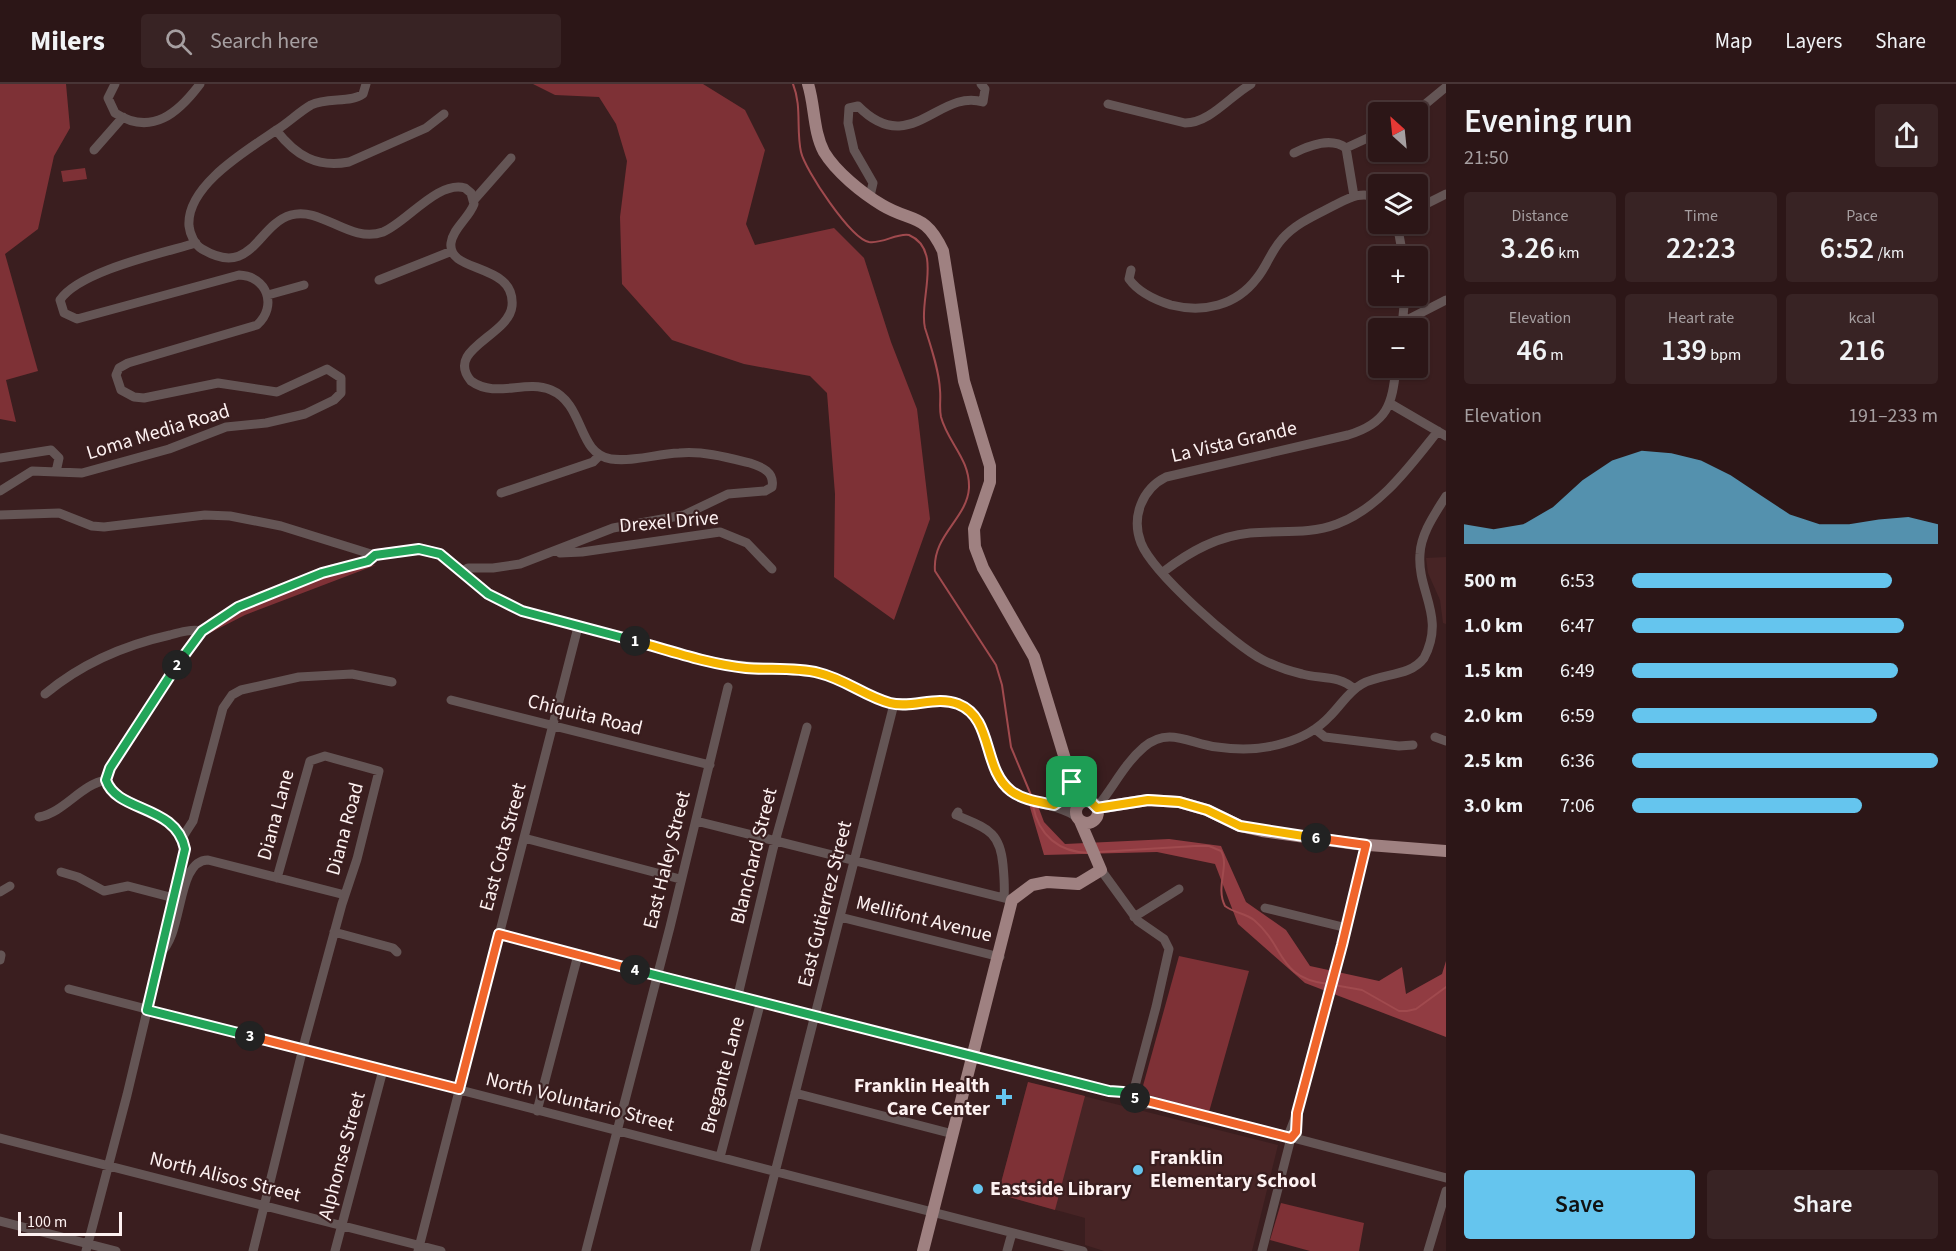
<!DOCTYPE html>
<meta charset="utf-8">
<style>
:root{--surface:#2c1617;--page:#382324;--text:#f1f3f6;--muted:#a69fa1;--line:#483536;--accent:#65c5ee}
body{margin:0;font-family:"Source Sans 3",sans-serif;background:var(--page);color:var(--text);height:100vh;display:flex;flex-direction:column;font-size:22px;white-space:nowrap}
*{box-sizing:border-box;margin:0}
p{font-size:20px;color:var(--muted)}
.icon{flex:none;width:33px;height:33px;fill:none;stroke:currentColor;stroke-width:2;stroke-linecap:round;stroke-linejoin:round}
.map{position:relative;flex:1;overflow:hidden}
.drawer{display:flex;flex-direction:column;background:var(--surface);width:510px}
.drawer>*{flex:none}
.needle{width:39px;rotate:333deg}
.tools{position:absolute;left:1368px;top:18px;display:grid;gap:12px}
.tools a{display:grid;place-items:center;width:60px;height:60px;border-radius:6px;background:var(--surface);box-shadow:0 2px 4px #0004,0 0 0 2px var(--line);font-size:30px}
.scale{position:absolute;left:18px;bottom:15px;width:104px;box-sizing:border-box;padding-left:6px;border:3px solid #fdf1f1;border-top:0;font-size:16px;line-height:21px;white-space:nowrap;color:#fdf1f1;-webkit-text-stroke:4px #3a1e1f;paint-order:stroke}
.pin{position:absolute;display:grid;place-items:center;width:51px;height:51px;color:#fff;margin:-26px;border-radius:12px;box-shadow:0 3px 9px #0006}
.km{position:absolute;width:30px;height:30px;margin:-15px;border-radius:50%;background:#222;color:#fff;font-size:16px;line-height:30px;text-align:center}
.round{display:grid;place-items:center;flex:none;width:63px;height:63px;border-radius:6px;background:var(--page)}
.overview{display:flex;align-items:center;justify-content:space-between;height:102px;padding:0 18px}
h1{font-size:33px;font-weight:600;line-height:45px}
.stats{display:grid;grid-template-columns:repeat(3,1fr);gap:9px;height:102px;padding:6px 18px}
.stats div{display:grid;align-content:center;border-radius:6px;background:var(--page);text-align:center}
.stats b{font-size:30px;font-weight:600}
.stats small{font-size:16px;font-weight:400}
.stats p{font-size:16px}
.chart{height:168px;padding:12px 18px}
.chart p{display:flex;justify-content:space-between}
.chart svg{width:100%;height:108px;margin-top:6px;fill:var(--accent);opacity:.7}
.button{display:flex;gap:12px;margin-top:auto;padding:12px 18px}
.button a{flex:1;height:69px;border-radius:6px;background:var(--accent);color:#111;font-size:24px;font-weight:600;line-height:69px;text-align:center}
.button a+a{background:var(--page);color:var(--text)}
ul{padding:0 18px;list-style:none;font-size:20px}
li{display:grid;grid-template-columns:96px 72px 1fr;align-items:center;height:45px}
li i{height:15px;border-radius:8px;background:var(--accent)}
header{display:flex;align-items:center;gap:36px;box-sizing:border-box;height:84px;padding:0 30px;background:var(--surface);border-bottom:2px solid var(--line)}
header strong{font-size:28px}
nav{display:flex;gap:33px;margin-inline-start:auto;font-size:21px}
.search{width:420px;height:54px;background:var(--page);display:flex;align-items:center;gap:15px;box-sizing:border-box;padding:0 21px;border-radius:6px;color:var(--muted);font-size:22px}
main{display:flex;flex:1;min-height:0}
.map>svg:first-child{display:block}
.built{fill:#472425}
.green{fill:#7e3136}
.forest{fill:#913c42}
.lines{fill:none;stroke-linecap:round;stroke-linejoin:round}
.stream{stroke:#a04a4e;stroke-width:2}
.minor{stroke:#645555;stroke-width:9}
.major{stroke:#9f8181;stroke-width:12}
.split-1-casing{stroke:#fff;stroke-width:12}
.split-2-casing{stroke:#fff;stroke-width:12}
.split-3-casing{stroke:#fff;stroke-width:12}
.split-4-casing{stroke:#fff;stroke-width:12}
.split-5-casing{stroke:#fff;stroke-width:12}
.split-6-casing{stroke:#fff;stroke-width:12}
.split-7-casing{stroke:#fff;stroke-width:12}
.split-1{stroke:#f5b400;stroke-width:8}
.split-2{stroke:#22a559;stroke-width:8}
.split-3{stroke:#22a559;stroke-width:8}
.split-4{stroke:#f0652b;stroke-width:8}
.split-5{stroke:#22a559;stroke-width:8}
.split-6{stroke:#f0652b;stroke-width:8}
.split-7{stroke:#f5b400;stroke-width:8}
.poi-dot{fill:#65c5ee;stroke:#3a1e1f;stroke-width:2}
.labels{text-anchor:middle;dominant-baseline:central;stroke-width:4.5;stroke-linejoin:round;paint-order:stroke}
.street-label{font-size:20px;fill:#fdf1f1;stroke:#3a1e1f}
.poi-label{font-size:20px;font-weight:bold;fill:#fdf1f1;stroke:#3a1e1f;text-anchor:start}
</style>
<header>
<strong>Milers</strong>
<div class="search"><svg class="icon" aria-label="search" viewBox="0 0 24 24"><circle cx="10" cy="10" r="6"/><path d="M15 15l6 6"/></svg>Search here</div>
<nav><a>Map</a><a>Layers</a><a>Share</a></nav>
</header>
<main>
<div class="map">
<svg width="1446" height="1167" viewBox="0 0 1446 1167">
<rect width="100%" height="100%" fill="#3a1e1f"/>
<path class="built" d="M 1446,473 L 1446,540 L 1443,539 L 1440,516 L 1428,489 L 1426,474 Z
M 1028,998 L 1278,1061 L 1252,1167 L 1104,1167 L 1085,1161 L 1085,1134 L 998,1110 Z"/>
<path class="green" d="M 0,0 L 66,0 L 70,44 L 54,72 L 38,145 L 5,170 L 38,287 L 6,296 L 16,338 L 0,335 Z
M 533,0 L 703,0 L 745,26 L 765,66 L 746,140 L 755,161 L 834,144 L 864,174 L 891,258 L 917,325 L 930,435 L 894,536 L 834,493 L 835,410 L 827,309 L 810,292 L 744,280 L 672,256 L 622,200 L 620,133 L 627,77 L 616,40 L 599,13 L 555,11 Z
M 85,84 L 87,95 L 63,98 L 61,87 Z
M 376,481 L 245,531 L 204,552 C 248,514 319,491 376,481 Z
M 1179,872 L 1249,887 L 1209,1028 L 1141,1009 Z
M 1028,998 L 1085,1012 L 1055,1126 L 998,1110 Z
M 1281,1119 L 1364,1139 L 1359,1167 L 1310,1167 L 1270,1156 Z"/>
<path class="forest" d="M 1029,720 L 1038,722 L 1044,738 L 1065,760 L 1169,755 L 1221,762 L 1246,818 L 1286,846 L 1310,882 L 1379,897 L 1402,883 L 1406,910 L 1442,890 L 1446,877 L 1446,953 L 1305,899 L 1238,840 L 1215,780 L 1157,768 L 1044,771 Z"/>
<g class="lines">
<path class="stream" d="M 793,0 C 802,22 796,46 801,68 C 805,86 851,155 869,158 C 883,160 896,149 909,151 C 944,166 918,217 925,244 C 931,263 939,286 940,306 C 941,315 939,324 941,333 C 948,359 970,375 969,404 C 967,435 932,451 935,487 L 996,581 L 1002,601 L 1011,663 L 1031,711
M 1033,722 C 1039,752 1059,768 1089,769
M 1098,768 L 1195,762 L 1209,762 L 1221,767 C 1230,781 1215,803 1225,822 C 1234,829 1245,829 1254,836 C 1286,863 1277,894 1328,900
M 1334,901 L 1362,906 L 1399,927 L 1407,927 L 1416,925 L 1446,903"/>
<path class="minor" d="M 115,0 L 108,14 L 115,29 C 152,53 179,28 200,0
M 366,0 L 363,10 C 351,19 327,13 311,21 C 299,28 289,38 278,45 C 249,65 186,101 189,142 C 190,151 195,161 202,165 C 252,195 257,141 291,131 C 321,122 350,160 383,148 C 406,139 438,96 465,104 L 471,109 L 474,120 C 469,134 453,144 451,159 C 447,190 516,178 512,222 C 509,252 444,265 471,297 C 496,315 525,295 551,306 C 585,320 577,370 611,375 C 633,378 656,370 679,369 C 704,367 726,373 750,379 C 762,383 775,388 772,403 L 765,407 L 728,410 L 684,431 L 613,444 L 520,480 L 493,484 L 468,484 L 461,488
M 1108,20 L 1185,39 C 1210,39 1230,12 1251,0
M 1405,28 L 1423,22 L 1446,3
M 276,46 C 296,72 317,84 349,78 L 426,44 L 444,30
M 1346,64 L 1372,52 L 1378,32
M 94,66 L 123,33
M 1294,69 C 1310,61 1331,53 1346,64 L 1354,112
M 870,112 L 873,99 L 854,66 L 848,39 L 849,24 L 858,22 C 910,75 939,4 983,18 L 985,5 L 981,0
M 474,116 L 511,74
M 1418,124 L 1446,110
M 1397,140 L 1403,172
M 1131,186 L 1129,195 C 1139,209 1155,216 1171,221 C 1203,229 1236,222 1257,194 C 1267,182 1271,167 1282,155 C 1296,139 1316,131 1335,121 C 1351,113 1362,107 1378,114
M 379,196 L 452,167
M 268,211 L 304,201
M 1403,238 L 1446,216
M 1402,242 L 1405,212
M 1391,320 L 1446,352
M 0,374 L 51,366 L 59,374 L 56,388
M 0,407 L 32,387 L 82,389 L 169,365 L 226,343 L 266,339 L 305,330 L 334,316 L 341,309 L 341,294 L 327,285 L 277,308 L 218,299 L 144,314 L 134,313 L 121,306 L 116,291 L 119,284 L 128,279 L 257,241 C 278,222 267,192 239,191 L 77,235 L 64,229 L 60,216 C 79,187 163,169 196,159
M 501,409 L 593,378 L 599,372
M 0,431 L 59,429 L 92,442 L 104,443 L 205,431 L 230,432 L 281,442 L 371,470 L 414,465 L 432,467 L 444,472 L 488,510 L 522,527 L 715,578 C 750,585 790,581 823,590 C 846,597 873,617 894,620 C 916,624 940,610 961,621 C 992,637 985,680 1007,703 C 1024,722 1056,718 1077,733
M 557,466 L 560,469 L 582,468 L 720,448 L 747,459 L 772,485
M 1163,488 C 1189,468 1217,452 1250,449 C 1280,446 1308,451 1337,440 C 1380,424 1410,382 1438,347
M 1354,605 C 1340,591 1319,595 1302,590 C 1289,587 1275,582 1263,576 C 1234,561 1153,489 1141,459 C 1131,433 1142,405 1166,393 L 1348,351 C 1388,339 1392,320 1396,284
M 45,610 C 81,580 125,561 170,551 C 181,548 192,545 202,547
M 451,616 L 710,681
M 1315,645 L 1325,653 L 1399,662 L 1413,661
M 1435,653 L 1446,657
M 1054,721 L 1063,717 L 1072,707
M 1058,722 L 1078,722
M 1097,723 C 1113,704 1124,680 1144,663 C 1169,642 1190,660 1217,663 C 1239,666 1262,666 1284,659 C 1302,654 1318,645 1330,632 C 1341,621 1349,607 1362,600 C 1382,589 1410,593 1424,574 C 1446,532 1417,508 1420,470 C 1421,449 1435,430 1446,412
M 958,728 L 956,731 C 985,744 1000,746 1003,781 C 1004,792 1005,802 1004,814
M 39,733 C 65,728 80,701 106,696
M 696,737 L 1012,816
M 182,754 L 193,737 L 223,624 L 232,611 L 241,606 L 299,593 L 352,590 L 392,598
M 524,754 L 680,795
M 1101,786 L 1138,837 L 1164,855 L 1169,865 L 1156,923 L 1132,1013
M 61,788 L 78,793 L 104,807 L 128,802 L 174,814
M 0,808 L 10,802
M 1265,824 L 1347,844
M 840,833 L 1000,873
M 1134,833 L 1179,805
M 334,848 L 393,864 L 397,868
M 499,850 L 1109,1007 C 1126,1005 1139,1024 1155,1020
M 160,869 C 184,850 176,776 208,776 L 345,811
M 0,876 L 1,871
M 69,905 L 1083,1167
M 738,911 L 773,765 L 807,643
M 795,1009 L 953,1050
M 1153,1017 L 1446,1094
M 537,1027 L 578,871
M 1292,1050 L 1290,1047 L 1297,1029 L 1343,861 L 1366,761
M 0,1054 L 441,1167
M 720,1073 L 761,917
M 0,1137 L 116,1167
M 86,1167 L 127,1011 L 185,768 C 181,732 140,725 113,708 L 107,699 L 107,691 L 188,564 L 211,539 L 251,517 L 332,485 L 368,477 L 375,471
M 253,1167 L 305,956 L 342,820 L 357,775 L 379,687 L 325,672 L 310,677 L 277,794
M 335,1167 L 383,986
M 418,1167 L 578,543
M 586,1167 L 670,843 L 728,603
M 755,1167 L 894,620
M 1007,1167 L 1012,1149
M 1262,1167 L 1292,1050
M 1428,1167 L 1446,1107"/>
<path class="major" d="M 808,0 C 815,22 813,47 824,68 C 836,88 862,109 882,121 C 912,139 925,128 943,167 L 964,297 L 990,382 L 990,398 L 974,445 L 975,463 L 983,484 L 1034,573 L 1072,698 L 1084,717
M1076 728a11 11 0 1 1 22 0a11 11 0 1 1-22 0Z
M 1097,724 L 1148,716 L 1179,718 L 1207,726 L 1240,742 L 1262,747 L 1356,760 L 1446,767
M 923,1167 L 1012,816 L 1032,801 L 1047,798 L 1078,800 L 1101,786 L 1080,737"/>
</g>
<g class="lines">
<defs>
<path id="split-1" d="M 635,557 C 671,567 708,580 746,584 C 770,586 795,583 819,589 C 845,595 866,613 890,619 C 912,625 936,611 958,620 C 994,634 982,685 1011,707 C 1023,716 1040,718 1054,721 L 1070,710 L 1072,698"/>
<path id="split-2" d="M 177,581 L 202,547 L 238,523 L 322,489 L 368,477 L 375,471 L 419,465 L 440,470 L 488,510 L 522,527 L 635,557"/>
<path id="split-3" d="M 177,581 L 110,684 L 106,696 C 117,729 176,720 185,765 L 147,926 L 250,952"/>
<path id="split-4" d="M 250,952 L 459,1005 L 499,850 L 635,886"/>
<path id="split-5" d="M 635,886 L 1109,1007 L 1123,1008 L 1135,1014"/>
<path id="split-6" d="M 1135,1014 L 1291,1054 L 1296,1048 L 1297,1029 L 1342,861 L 1366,761 L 1316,754"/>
<path id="split-7" d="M 1072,698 L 1082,716 L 1091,718 L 1097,724 L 1148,716 L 1179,718 L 1207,726 L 1240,742 L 1316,754"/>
</defs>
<use href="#split-1" class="split-1-casing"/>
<use href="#split-2" class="split-2-casing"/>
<use href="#split-3" class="split-3-casing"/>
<use href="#split-4" class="split-4-casing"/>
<use href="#split-5" class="split-5-casing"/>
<use href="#split-6" class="split-6-casing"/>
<use href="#split-7" class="split-7-casing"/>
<use href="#split-1" class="split-1"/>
<use href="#split-2" class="split-2"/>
<use href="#split-3" class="split-3"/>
<use href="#split-4" class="split-4"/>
<use href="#split-5" class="split-5"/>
<use href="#split-6" class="split-6"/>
<use href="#split-7" class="split-7"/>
</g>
<g class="poi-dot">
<path d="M1001 1004h6v6h6v6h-6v6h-6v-6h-6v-6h6z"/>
<circle cx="1138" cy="1086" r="6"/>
<circle cx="978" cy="1105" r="6"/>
</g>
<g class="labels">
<g class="street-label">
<text transform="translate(158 348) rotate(-17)">Loma Media Road</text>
<text transform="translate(1234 358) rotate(-13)">La Vista Grande</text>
<text transform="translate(669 438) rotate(-5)">Drexel Drive</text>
<text transform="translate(585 631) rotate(14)">Chiquita Road</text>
<text transform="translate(276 731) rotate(-75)">Diana Lane</text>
<text transform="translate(345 745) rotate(-75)">Diana Road</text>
<text transform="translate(503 763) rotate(-75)">East Cota Street</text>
<text transform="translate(754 772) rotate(-76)">Blanchard Street</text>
<text transform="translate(667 776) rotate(-76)">East Haley Street</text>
<text transform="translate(825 820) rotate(-76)">East Gutierrez Street</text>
<text transform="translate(924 835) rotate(14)">Mellifont Avenue</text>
<text transform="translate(723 991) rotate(-75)">Bregante Lane</text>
<text transform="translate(580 1018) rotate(14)">North Voluntario Street</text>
<text transform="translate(342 1072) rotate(-75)">Alphonse Street</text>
<text transform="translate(225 1093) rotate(14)">North Alisos Street</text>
</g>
<g class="poi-label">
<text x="990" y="1002" text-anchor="end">Franklin Health<tspan x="990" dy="23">Care Center</tspan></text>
<text x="1150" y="1074">Franklin<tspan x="1150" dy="23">Elementary School</tspan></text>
<text x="990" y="1105">Eastside Library</text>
</g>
</g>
</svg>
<div class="tools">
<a><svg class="needle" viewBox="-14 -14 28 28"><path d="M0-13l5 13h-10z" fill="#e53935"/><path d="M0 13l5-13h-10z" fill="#a69fa1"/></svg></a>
<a><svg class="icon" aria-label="layers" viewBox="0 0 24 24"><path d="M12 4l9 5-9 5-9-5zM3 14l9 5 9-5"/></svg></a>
<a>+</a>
<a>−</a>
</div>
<div class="scale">100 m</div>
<div class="pin" style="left:1072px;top:698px;background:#1e9e55"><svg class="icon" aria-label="arrive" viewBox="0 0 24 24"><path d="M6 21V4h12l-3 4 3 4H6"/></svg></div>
<b class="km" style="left:635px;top:557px">1</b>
<b class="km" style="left:177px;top:581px">2</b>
<b class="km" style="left:250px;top:952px">3</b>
<b class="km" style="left:635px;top:886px">4</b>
<b class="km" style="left:1135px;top:1014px">5</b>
<b class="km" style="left:1316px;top:754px">6</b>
</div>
<section class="drawer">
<div class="overview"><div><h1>Evening run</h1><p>21:50</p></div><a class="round"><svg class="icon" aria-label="share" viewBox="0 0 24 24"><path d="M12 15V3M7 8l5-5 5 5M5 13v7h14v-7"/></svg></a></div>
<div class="stats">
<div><p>Distance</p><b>3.26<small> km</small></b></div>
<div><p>Time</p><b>22:23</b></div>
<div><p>Pace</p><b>6:52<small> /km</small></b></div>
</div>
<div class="stats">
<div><p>Elevation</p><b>46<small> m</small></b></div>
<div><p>Heart rate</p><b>139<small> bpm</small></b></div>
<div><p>kcal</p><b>216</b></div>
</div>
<div class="chart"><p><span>Elevation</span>191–233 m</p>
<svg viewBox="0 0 160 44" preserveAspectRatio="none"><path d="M0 44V36L10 38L20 36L30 29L40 18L50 10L60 6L70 7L80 10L90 16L100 24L110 32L120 36L130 36L140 34L150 33L160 36V44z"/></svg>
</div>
<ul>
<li><b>500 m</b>6:53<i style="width:85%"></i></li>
<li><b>1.0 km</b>6:47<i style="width:89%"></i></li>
<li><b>1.5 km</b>6:49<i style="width:87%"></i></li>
<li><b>2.0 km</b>6:59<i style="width:80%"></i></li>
<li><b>2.5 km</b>6:36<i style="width:100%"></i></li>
<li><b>3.0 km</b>7:06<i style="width:75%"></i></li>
</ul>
<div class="button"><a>Save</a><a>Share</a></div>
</section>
</main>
